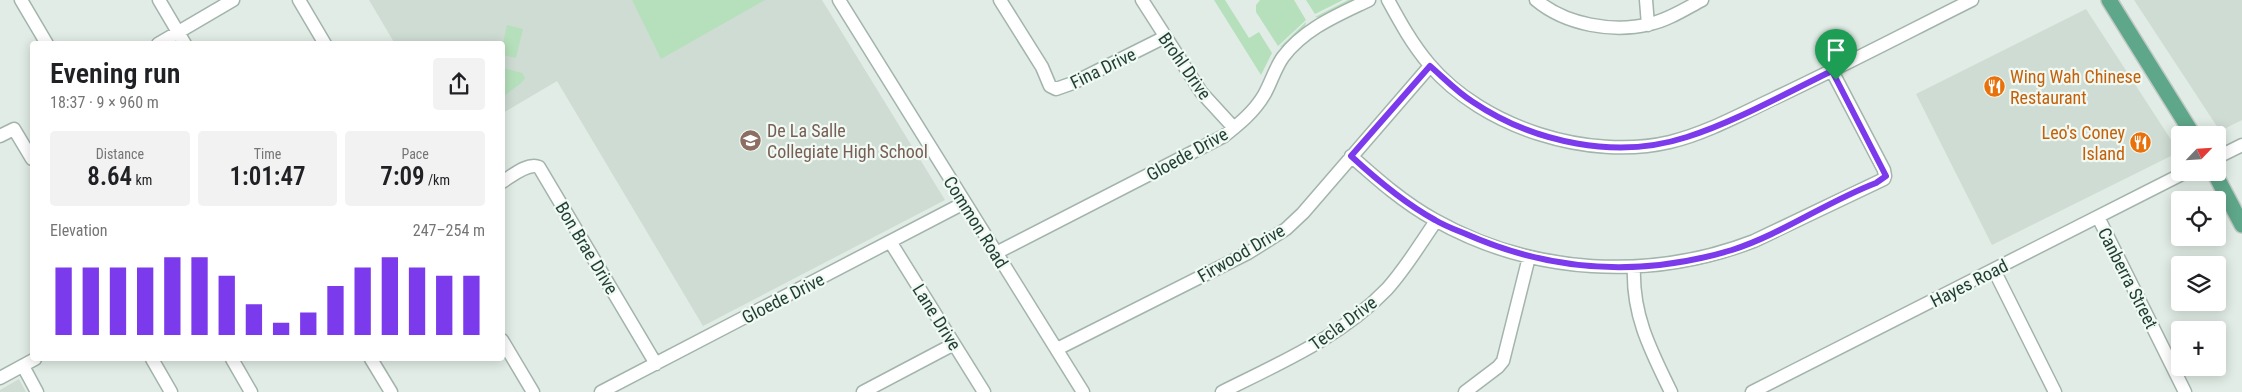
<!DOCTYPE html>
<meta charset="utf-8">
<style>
:root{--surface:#fff;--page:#f2f2f2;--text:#202124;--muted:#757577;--accent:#7c3aed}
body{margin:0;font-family:"Roboto Condensed",sans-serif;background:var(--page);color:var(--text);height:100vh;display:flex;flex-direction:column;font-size:19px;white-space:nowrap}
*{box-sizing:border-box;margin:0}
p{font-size:16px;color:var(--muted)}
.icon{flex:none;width:28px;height:28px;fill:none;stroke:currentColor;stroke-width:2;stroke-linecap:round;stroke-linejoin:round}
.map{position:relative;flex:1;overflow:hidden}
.side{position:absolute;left:30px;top:41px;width:475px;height:320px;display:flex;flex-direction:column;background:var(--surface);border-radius:5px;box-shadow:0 2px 12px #0003}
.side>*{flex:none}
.needle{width:32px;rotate:65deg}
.buttons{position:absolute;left:2171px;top:126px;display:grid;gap:10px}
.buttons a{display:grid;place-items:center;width:55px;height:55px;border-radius:5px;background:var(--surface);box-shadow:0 2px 12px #0003;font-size:25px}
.pin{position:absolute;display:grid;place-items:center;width:42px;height:42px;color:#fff;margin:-51px -21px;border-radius:50% 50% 50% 0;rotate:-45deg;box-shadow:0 0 5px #0007}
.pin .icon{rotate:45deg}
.round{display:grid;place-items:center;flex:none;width:52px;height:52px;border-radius:5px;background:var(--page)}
.overview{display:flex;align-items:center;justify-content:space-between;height:85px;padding:0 20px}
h1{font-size:28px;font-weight:600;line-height:38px}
.stats{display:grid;grid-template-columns:repeat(3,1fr);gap:8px;height:85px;padding:5px 20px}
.stats div{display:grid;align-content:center;border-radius:5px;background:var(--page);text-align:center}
.stats b{font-size:25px;font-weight:600}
.stats small{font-size:14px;font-weight:400}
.stats p{font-size:14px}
.chart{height:140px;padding:10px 20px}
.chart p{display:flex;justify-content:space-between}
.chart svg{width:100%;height:90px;margin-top:5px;stroke:var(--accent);stroke-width:6}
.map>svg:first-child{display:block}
.built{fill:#cedcd3}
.green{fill:#b6e0bb}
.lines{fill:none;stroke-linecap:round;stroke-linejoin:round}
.minor-casing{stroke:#a2b4ab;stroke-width:15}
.major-casing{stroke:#c0c9c5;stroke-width:18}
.minor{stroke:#fff;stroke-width:12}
.major{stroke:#5fa78a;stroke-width:15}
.route-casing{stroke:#fff;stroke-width:10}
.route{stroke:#7c3aed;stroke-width:6}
.labels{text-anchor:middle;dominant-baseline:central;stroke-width:4.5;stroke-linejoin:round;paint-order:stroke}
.street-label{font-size:18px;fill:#1f3e31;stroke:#f0f9f3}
.food-label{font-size:18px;fill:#c56008;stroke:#f0f9f3;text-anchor:start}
.education-label{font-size:18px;fill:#785e54;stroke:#f0f9f3;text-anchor:start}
</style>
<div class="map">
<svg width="2242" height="392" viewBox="0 0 2242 392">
<rect width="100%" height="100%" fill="#e0ece5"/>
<path class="built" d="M 369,0 L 822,0 L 945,200 L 703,326 L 557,81 L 503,113 L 502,44 L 395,44 Z
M 2134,0 L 2242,0 L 2242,120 L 2220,131 Z
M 2086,9 L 2179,152 L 1992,245 L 1916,94 Z
M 19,379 L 26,392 L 0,392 L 0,390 Z"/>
<path class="green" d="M 632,0 L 765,0 L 661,59 Z
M 1214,0 L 1225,0 L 1249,38 L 1259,32 L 1272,53 L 1261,75 Z
M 1260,0 L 1294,0 L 1306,20 L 1278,46 L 1256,12 L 1256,5 Z
M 1306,0 L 1343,0 L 1315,14 Z
M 1348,0 L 1357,0 L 1322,18 L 1315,17 Z
M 1306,22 C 1305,32 1290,46 1280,47 Z
M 507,25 L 523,29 L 516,58 L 503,55 L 503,44 Z
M 503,68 L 522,73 L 525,78 L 521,83 L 503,97 Z"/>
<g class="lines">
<defs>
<path id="minor" d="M 21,0 L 47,44
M 159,0 L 185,44
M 299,0 L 325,44
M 839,0 L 1083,392
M 1000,0 L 1042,67 L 1050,86 L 1056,89 L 1073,83 L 1165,37
M 1142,0 L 1201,92 L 1234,128
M 1388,0 C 1400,22 1412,44 1429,64 C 1483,128 1589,161 1670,142 C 1707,133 1741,114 1775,98 C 1841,67 1906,33 1972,0
M 1536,0 C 1566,25 1613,33 1650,24 C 1668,20 1685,9 1702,0
M 1646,0 L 1648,25
M 158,44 L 233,0
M 0,136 L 14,129 L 32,159
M 1351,156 C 1378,180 1404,203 1435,220 C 1533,275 1650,281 1754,241 L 1884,179 L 1885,176 L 1884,170 L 1832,71
M 2218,157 L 2242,145
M 502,182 C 512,176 528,162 539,167 L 656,364
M 2098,217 L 2185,392
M 891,243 L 984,392
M 996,253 L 1224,136 C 1239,124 1254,112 1264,95 C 1271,83 1275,68 1283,57 C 1305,28 1338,15 1369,0
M 1634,268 C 1632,315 1651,351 1671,392
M 1994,270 L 2055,392
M 502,340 L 533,392
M 1057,349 L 1248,253 L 1286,229 L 1303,213 L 1430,66
M 152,359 L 171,392
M 232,359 L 251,392
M 371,359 L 391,392
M 23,366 L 37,392
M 0,378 L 35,359
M 601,392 L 964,203
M 863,392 L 954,344
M 1222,392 C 1280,363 1341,337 1387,289 C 1406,268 1420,244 1436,221
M 1465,392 L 1498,367 L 1503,361 L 1529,257
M 1752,392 L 2186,172"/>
<path id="major" d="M 2109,0 L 2193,135
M 2214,172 L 2242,225"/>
</defs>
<use href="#minor" class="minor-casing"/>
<use href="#major" class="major-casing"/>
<use href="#minor" class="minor"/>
<use href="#major" class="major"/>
</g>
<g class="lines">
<defs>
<path id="route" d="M 1430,66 C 1444,78 1457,92 1473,102 C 1534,143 1617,160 1687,137 C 1735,122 1786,93 1832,71 L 1886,176 L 1876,183 C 1826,202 1782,234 1732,250 C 1642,277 1552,272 1466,234 C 1456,230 1445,226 1435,220 C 1404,203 1377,180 1351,156 Z"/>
</defs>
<use href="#route" class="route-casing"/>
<use href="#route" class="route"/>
</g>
<defs>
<symbol id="restaurant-disc" viewBox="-11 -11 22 22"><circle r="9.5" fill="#e8710a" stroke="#f0f9f3"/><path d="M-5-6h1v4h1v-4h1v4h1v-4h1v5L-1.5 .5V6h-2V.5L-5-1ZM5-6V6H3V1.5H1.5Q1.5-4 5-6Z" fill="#fff"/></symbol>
<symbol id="school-disc" viewBox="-11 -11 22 22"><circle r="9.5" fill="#8d6e63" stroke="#f0f9f3"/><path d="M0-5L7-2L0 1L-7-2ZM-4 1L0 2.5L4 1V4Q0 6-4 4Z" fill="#fff"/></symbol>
</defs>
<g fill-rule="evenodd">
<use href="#restaurant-disc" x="1982" y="74" width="25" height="25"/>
<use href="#school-disc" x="738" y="128" width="25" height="25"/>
<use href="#restaurant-disc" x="2128" y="130" width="25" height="25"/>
</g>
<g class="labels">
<g class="street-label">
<text transform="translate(1185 66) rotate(55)">Brohl Drive</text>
<text transform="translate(1103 68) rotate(-26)">Fina Drive</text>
<text transform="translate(1187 154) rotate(-29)">Gloede Drive</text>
<text transform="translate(976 222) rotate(58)">Common Road</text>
<text transform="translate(587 248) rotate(59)">Bon Brae Drive</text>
<text transform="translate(1241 253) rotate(-30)">Firwood Drive</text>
<text transform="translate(2128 278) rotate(63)">Canberra Street</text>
<text transform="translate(1969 283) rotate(-27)">Hayes Road</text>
<text transform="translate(783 298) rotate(-27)">Gloede Drive</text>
<text transform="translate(937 317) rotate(58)">Lane Drive</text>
<text transform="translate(1343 323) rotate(-36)">Tecla Drive</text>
</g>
<g class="food-label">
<text x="2010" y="76">Wing Wah Chinese<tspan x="2010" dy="21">Restaurant</tspan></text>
<text x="2125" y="132" text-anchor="end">Leo's Coney<tspan x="2125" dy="21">Island</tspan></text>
</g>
<g class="education-label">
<text x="767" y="130">De La Salle<tspan x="767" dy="21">Collegiate High School</tspan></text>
</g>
</g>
</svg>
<div class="buttons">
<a><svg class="needle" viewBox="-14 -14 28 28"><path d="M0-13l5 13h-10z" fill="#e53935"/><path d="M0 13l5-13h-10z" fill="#757577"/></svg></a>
<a><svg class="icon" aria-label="locate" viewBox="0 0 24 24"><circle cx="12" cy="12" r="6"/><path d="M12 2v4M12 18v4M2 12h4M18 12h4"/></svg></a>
<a><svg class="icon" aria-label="layers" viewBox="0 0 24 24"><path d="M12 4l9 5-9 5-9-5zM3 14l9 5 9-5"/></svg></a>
<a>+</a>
</div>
<div class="pin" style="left:1836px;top:80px;background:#1e9e55"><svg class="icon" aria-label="arrive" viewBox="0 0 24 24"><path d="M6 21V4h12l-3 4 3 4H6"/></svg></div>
<section class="side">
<div class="overview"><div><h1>Evening run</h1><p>18:37 · 9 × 960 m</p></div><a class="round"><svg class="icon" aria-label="share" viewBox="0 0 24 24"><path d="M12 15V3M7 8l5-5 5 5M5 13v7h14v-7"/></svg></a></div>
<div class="stats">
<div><p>Distance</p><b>8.64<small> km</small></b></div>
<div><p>Time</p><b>1:01:47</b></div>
<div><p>Pace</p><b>7:09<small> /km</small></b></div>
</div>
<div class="chart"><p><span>Elevation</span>247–254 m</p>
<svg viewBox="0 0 160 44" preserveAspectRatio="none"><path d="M5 44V11M15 44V11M25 44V11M35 44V11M45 44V6M55 44V6M65 44V15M75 44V29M85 44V38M95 44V33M105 44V20M115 44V11M125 44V6M135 44V11M145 44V15M155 44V15"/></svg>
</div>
</section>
</div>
